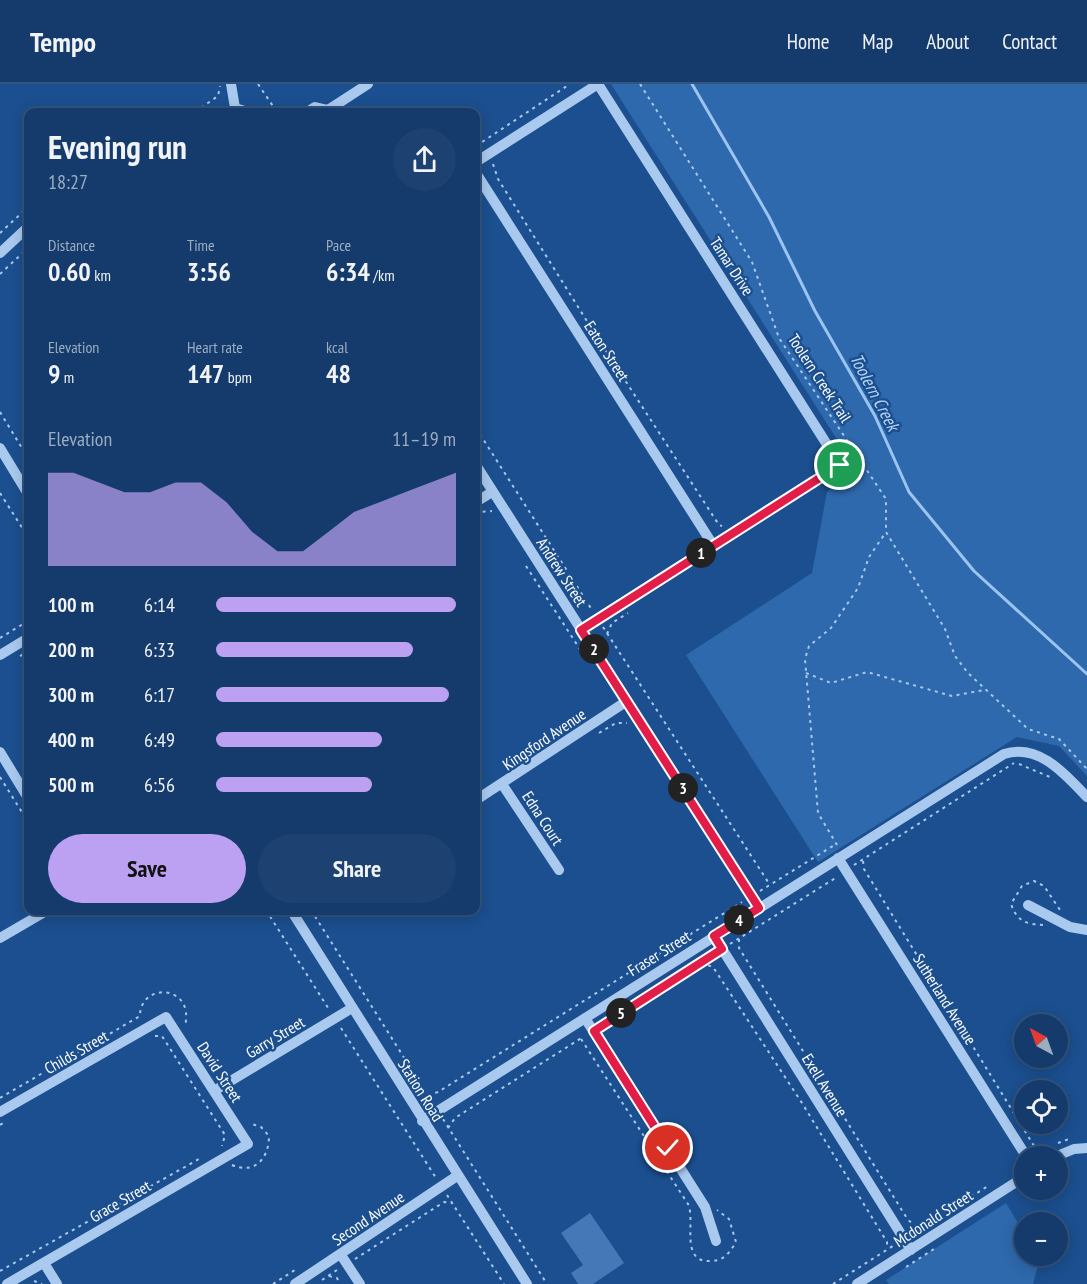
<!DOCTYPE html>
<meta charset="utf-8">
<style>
:root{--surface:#143b6b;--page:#1d4271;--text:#f1f3f6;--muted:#9dadc1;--line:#33557e;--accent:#bca0f2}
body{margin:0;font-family:"PT Sans Narrow",sans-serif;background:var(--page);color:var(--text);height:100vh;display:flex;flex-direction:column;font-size:22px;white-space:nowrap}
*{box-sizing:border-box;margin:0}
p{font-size:20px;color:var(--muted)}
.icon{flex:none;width:33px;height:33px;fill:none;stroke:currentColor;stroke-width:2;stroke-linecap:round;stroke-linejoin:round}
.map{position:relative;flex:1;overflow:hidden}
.details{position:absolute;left:24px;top:24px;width:456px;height:807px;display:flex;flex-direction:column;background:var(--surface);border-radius:12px;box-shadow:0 3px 15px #0003,0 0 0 2px var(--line)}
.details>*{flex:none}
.needle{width:39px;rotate:319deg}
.tools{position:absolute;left:1014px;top:930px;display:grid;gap:12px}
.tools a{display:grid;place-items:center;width:54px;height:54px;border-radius:50%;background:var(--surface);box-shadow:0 3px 15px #0003,0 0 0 2px var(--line);font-size:30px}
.pin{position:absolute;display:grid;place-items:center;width:51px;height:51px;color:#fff;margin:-26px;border:3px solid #fff;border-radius:50%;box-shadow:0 2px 6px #0007}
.km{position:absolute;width:30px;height:30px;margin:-15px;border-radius:50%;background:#222;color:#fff;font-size:16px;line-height:30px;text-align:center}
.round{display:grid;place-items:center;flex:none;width:63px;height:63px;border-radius:32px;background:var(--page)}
.overview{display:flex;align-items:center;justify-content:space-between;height:102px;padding:0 24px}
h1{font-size:33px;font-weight:700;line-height:45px}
.metrics{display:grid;grid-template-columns:repeat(3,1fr);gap:9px;height:102px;padding:6px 24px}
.metrics div{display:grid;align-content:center}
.metrics b{font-size:26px;font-weight:700}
.metrics small{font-size:16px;font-weight:400}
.metrics p{font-size:16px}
.chart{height:168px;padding:12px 24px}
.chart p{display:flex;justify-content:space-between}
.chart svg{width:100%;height:108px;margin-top:6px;fill:var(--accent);opacity:.7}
.button{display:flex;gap:12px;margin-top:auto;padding:12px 24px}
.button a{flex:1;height:69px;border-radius:36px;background:var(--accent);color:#111;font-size:24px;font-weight:700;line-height:69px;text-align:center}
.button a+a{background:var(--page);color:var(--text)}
ul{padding:0 24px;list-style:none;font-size:20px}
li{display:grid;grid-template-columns:96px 72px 1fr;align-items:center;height:45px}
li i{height:15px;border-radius:8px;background:var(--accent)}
header{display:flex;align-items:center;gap:36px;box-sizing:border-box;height:84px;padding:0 30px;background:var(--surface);border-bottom:2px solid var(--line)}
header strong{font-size:28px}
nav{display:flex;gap:33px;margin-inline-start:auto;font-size:21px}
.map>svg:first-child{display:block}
.green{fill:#2e69ad}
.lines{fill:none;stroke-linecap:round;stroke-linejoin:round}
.stream{stroke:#9cc4f0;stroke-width:3}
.building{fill:#4478b7}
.path{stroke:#a9c9ee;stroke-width:2;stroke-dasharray:3 4.5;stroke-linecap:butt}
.minor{stroke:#a9c9ee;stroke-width:10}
.route-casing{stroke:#fff;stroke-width:12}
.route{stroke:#e11d48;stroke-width:8}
.labels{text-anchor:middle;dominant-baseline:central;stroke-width:5;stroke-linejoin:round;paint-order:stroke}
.street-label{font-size:16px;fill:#fff;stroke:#1b4f8f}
.water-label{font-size:18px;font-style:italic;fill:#b5d3f5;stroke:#1b4f8f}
</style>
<header>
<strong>Tempo</strong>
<nav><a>Home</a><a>Map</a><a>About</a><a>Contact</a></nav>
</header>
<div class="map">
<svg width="1087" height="1200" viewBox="0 0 1087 1200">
<rect width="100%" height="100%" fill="#1b4f8f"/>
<path class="green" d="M 611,0 L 1087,0 L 1087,692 L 1059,662 L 1017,653 L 818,778 L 686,571 L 812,489 L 827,408 L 840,397 L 852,379 Z
M 1006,1119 L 1024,1149 L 1024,1172 L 1038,1172 L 1040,1174 L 1033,1200 L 889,1200 L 886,1196 Z"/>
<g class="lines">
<path class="stream" d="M 692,0 L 769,133 L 815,227 L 875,332 L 909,408 L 974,487 L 1087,590"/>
</g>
<path class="building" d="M 590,1129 L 624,1179 L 593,1200 L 578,1200 L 571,1189 L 583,1181 L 561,1149 Z"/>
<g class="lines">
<path class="path" d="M 258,0 L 277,28
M 640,0 L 752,178 L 779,254 L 886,415 L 886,448 L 945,545 L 955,572 L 968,589 L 1028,645 L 1059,655 L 1087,685
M 195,28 L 218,12 L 220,2
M 476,62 L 570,0
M 493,80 L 498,95 L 595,250 L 719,441 L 722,442
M 0,149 L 28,123
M 0,190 L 28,164
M 0,328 L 28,374
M 476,344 L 592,526
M 847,389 L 862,379
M 0,409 L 28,453
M 476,431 L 481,428 L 492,427
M 526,482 L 585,573
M 603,543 L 770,801
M 607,550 L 612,539 L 628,529
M 0,554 L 28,537
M 20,572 L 28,568
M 806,589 L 831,599 L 867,588 L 952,612 L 984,606
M 599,649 L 616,639 L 627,639
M 1019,680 L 1050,693
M 0,693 L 28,738
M 837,761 L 818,729 L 805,575 L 809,562 L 831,544 L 858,504 L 869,473 L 886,448
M 863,777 L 864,785 L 1039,1070
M 854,781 L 1014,679
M 760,807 L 836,760
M 266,826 L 330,927
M 311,826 L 432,1018
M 57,832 L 66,826
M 1043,841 C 1025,840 1017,837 1011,820 L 1022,802 L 1034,797 L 1044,802 L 1060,826
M 739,855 L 739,864 L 908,1136 L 920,1145
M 730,860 L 837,793
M 701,879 L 713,883 L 802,1019 L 887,1158 L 887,1165
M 601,942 L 713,871
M 341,944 L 436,1094
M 155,952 L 162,952 L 225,1051 L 222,1062
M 581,955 L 688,1120 C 696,1137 679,1179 711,1177 C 724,1177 730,1168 736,1158 L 729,1135 L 717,1126
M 428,1011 L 438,1008 L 742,818
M 0,1014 L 140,932 C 140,898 195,900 185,942
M 443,1035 L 547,1200
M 0,1041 L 5,1038
M 448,1044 L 455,1034 L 583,953
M 1058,1059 L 1069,1055
M 1040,1069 L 1050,1063
M 232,1081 C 255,1091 269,1074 269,1052 L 261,1043 L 249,1039
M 447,1111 L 504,1200
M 914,1149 L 988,1102
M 355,1175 L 444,1118 L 452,1119
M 906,1183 L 934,1165
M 0,1187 L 199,1075
M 329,1192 L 337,1194 L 340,1200
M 322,1196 L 337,1186
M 34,1197 L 42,1200
M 273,1200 L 298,1184
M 833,1200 L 896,1160"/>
<path class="minor" d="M 231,0 L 235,24
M 235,24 L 248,28
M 307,28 L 315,23 L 328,26 L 368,0
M 476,78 L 598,0 L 840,381 L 581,545
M 476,89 L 713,461
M 0,169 L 28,143
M 0,364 L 28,410
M 476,381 L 759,824
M 476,418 L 492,408
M 0,571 L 28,554
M 0,668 L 28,714
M 502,700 L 559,786
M 476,716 L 627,617
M 838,774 L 1026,1072
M 1028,821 L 1070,843 L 1087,846
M 291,826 L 527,1200
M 714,852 L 911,1166
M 0,854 L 48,826
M 585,934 L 705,1123 L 716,1157
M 214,1007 L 352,924
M 0,1028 L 166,933 L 248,1060 L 7,1200
M 422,1037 L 1004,670 C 1039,659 1065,690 1087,713
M 1057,1072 L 1074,1065 L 1087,1064
M 341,1171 L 360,1200
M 44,1179 L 57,1200
M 295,1200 L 457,1092
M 857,1200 L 1024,1093"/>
</g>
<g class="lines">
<defs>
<path id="route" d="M 668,1064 L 594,947 L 722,865 L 714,852 L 759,824 L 581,546 L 840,381"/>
</defs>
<use href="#route" class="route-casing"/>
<use href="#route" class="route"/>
</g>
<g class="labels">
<g class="street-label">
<text transform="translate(732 182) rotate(57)">Tamar Drive</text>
<text transform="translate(607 267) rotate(57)">Eaton Street</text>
<text transform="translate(820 294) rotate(57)">Toolern Creek Trail</text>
<text transform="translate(562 488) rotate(57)">Andrew Street</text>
<text transform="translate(544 655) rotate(-34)">Kingsford Avenue</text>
<text transform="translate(543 734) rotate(57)">Edna Court</text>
<text transform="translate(659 869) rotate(-32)">Fraser Street</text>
<text transform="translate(945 915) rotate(58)">Sutherland Avenue</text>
<text transform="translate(275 953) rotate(-31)">Garry Street</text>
<text transform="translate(76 968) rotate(-30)">Childs Street</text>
<text transform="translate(220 988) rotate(57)">David Street</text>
<text transform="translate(825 1001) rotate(58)">Exell Avenue</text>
<text transform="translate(421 1006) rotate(58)">Station Road</text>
<text transform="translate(120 1117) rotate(-30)">Grace Street</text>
<text transform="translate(368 1134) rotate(-34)">Second Avenue</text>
<text transform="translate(933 1134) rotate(-33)">Mcdonald Street</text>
</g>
<g class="water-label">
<text transform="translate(875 308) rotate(62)">Toolern Creek</text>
</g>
</g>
</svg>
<div class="tools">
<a><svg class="needle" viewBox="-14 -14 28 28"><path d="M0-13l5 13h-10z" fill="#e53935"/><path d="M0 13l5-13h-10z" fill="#9dadc1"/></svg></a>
<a><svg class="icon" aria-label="locate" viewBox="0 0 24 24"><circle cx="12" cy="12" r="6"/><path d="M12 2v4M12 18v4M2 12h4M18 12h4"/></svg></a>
<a>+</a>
<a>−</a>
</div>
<div class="pin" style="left:840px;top:381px;background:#1e9e55"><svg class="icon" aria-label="arrive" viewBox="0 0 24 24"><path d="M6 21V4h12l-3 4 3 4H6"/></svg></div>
<div class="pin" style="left:668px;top:1064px;background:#d93025"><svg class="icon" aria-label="check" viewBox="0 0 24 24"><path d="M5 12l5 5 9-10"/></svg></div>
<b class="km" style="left:701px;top:469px">1</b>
<b class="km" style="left:594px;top:565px">2</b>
<b class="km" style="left:683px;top:704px">3</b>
<b class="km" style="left:739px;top:836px">4</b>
<b class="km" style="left:621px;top:929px">5</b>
<section class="details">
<div class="overview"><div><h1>Evening run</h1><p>18:27</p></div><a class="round"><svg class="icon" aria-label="share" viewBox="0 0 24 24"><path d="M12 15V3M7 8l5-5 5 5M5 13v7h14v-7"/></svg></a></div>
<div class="metrics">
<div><p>Distance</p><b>0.60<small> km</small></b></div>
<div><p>Time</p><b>3:56</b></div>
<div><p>Pace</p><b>6:34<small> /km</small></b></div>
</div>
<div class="metrics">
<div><p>Elevation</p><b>9<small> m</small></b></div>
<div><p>Heart rate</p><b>147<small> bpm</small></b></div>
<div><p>kcal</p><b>48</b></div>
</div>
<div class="chart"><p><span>Elevation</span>11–19 m</p>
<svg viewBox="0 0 160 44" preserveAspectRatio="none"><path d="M0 44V6L10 6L20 10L30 14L40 14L50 10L60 10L70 18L80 30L90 38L100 38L110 30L120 22L130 18L140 14L150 10L160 6V44z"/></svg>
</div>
<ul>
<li><b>100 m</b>6:14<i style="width:100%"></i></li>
<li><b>200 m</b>6:33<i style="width:82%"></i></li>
<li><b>300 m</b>6:17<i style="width:97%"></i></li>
<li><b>400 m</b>6:49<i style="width:69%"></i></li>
<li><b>500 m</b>6:56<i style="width:65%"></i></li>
</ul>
<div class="button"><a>Save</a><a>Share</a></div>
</section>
</div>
